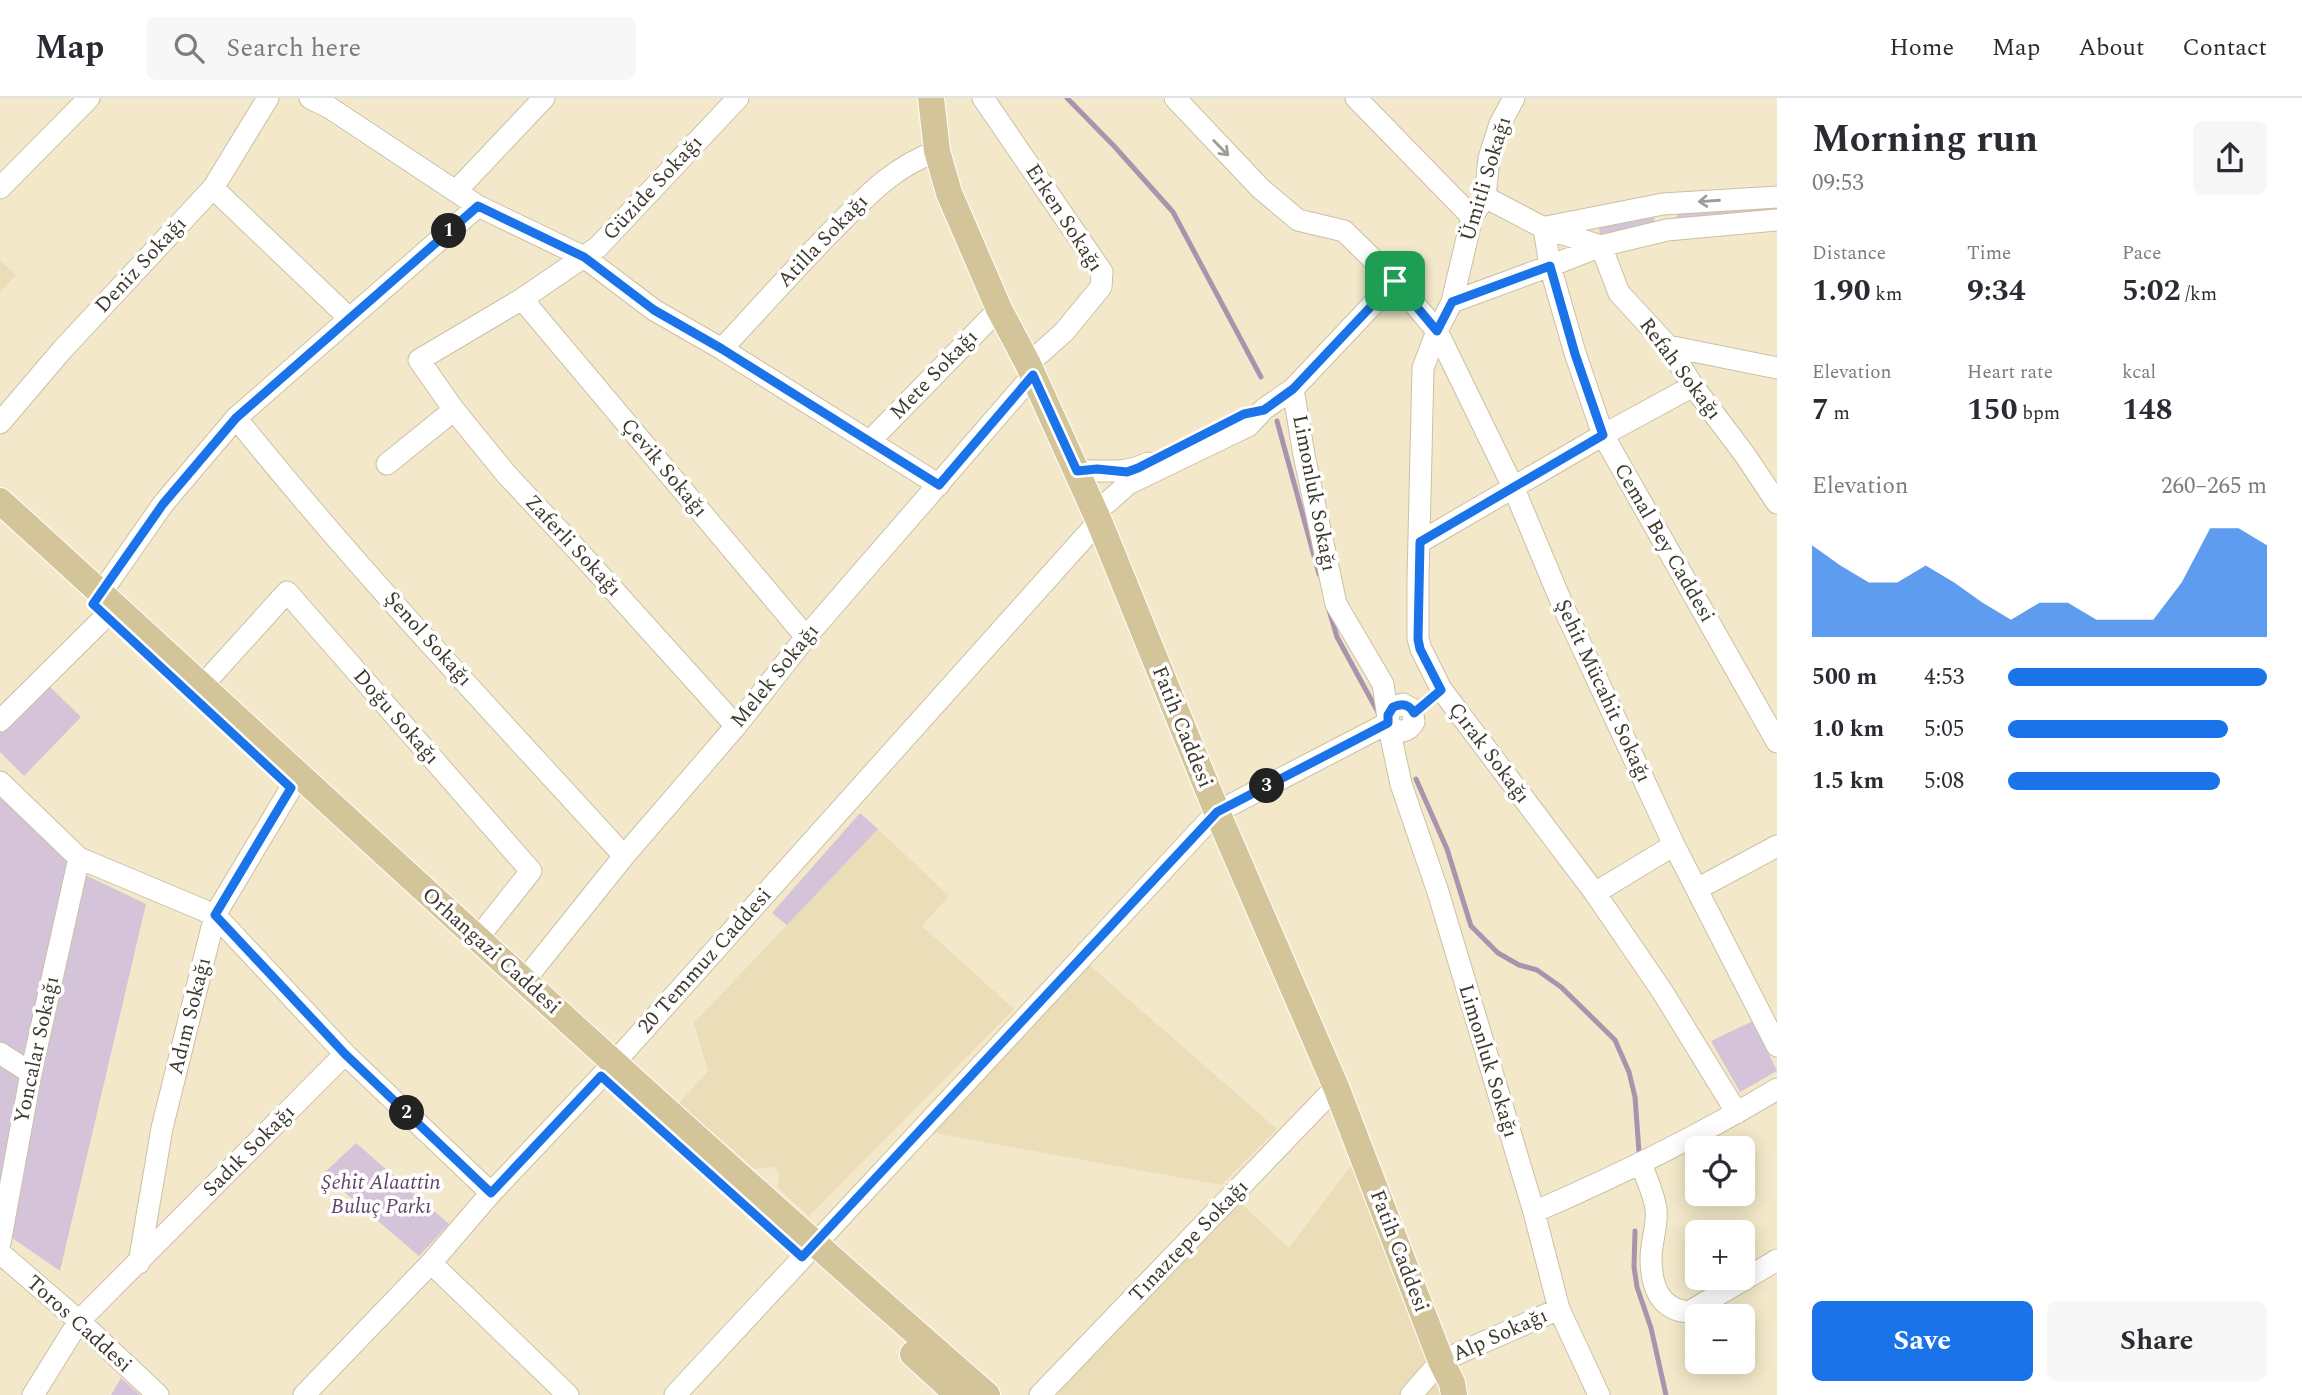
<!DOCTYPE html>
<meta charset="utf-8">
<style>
:root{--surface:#fff;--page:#f7f7f7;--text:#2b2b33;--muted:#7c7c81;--line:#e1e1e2;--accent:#1a73e8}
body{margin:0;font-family:Spectral,serif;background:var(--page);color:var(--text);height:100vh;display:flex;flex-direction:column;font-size:26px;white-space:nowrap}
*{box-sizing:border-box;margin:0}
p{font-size:23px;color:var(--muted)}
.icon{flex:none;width:38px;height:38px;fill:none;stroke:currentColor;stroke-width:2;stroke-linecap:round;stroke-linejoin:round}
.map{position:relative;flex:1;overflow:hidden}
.panel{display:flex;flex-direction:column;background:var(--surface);width:525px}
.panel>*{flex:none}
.controls{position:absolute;left:1685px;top:1038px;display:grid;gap:14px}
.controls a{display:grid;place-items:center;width:70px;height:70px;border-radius:10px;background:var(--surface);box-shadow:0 4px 18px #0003;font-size:35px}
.pin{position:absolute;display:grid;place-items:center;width:60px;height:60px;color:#fff;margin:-30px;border-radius:14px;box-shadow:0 4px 10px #0006}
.km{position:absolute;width:35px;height:35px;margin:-18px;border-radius:50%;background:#222;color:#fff;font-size:19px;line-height:35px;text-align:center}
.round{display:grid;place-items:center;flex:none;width:74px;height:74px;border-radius:10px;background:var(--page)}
.headline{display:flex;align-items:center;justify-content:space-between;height:119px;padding:0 35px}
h1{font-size:38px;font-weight:700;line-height:52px}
.figures{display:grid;grid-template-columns:repeat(3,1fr);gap:10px;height:119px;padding:7px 35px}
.figures div{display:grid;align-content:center}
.figures b{font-size:30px;font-weight:700}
.figures small{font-size:19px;font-weight:400}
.figures p{font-size:19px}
.chart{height:196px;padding:14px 35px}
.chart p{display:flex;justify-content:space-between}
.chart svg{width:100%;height:126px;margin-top:7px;fill:var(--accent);opacity:.7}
.action{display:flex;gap:14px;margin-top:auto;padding:14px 35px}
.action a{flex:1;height:80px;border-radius:10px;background:var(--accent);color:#fff;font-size:28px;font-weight:700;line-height:80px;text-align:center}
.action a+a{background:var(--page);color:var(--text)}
ul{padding:0 35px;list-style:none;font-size:23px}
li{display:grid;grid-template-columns:112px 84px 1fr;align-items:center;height:52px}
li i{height:18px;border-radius:9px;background:var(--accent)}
header{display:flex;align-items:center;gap:42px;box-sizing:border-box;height:98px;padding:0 35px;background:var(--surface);border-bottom:2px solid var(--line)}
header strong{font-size:33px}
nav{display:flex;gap:38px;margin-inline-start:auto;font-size:24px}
.search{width:490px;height:63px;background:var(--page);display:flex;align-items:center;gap:18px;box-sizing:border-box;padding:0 24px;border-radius:10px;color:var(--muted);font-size:26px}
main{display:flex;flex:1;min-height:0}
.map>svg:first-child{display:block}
.built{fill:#ebddb8}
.green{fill:#d5c4d9}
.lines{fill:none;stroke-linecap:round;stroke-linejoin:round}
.stream{stroke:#a894ad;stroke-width:5}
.minor-casing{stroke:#cbc0a3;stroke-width:23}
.major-casing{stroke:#fff;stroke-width:28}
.minor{stroke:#fff;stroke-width:21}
.major{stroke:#d4c499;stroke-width:26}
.oneway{stroke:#9e9c96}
.route-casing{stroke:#fff;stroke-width:14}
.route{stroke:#1a73e8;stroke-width:9}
.labels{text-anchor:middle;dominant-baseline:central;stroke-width:7;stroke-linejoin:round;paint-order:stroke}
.street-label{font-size:21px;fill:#3d392d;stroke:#fff}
.park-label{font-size:21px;font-style:italic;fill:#64456b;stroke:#fff}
</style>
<header>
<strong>Map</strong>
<div class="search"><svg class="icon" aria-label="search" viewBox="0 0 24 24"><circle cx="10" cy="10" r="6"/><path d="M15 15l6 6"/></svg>Search here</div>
<nav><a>Home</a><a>Map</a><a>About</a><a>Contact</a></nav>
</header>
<main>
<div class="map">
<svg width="1777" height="1297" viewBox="0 0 1777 1297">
<rect width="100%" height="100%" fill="#f3e8c9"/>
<path class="built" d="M 0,162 L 16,177 L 0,194 Z
M 878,731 L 949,798 L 922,828 L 1014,911 L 809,1118 L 777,1089 L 780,1076 L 773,1069 L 755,1071 L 679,1005 L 708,973 L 694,925 Z
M 1088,866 L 1277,1031 L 1221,1087 L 934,1035 Z
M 1351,1068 L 1441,1297 L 1056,1297 L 1236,1101 L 1289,1150 Z"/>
<path class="green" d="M 1777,105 L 1777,113 L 1680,122 L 1676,120 L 1679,115 Z
M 1654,118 L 1655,125 L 1600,138 L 1599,130 Z
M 46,585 L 81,619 L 24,678 L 0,654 L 0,632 Z
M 0,700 L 71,763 L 0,1102 Z
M 860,715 L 878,731 L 787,827 L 772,815 Z
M 81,775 L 146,806 L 60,1173 L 5,1135 Z
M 1753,923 L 1777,973 L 1740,994 L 1711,943 Z
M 356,1045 L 449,1126 L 419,1158 L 323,1076 Z
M 121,1280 L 140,1297 L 111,1297 Z"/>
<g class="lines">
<path class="stream" d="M 1067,0 L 1114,48 L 1173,114 L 1261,279
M 1277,323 L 1319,476
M 1329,512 L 1337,539 L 1379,616
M 1416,681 L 1447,751 L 1471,828 L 1498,855 L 1519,867 L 1537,872 L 1561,889 L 1615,942 L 1629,974 L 1635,999 L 1639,1054
M 1635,1133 L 1634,1169 L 1637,1189 L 1651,1230 L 1666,1297"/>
<defs>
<path id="minor" d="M 310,0 L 330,10 L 478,108 L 584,159 L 654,212 L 722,251 L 939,387
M 983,0 L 1102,174 L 1101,189 L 1064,234 L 1028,266
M 1175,0 L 1260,90 L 1298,122 L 1344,133 L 1395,183
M 1356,0 L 1472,119
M 1514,0 L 1500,26 L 1489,60 L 1485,99 L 1472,119 L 1452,204 L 1437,233 L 1423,270 L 1418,481 L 1418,540 L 1421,551 L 1441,591 L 1595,795 L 1662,893 L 1737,1015
M 0,90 L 89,0
M 213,90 L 349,220
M 456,93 L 544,0
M 1777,122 L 1667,132 L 1601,148 L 1550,168 L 1575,255 L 1603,337 L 1777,644
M 1546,129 L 1663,106 L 1777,99
M 1544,130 L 1601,148 L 1619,195 L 1668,248 L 1693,288 L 1745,357 L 1777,405
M 522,201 L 806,539
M 1452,204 L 1550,168 L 1544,130 L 1485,99
M 1668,248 L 1777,270
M 722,251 C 757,213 792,174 828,137 C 862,103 890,70 937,53
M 236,320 C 358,472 493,614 624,758
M 0,325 L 62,252 L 213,90 L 268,0
M 870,343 L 999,211
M 387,366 L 454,312
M 1077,373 C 1104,371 1122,378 1148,365
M 1094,413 L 1108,404 L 1128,386 L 1248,328 L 1264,311 L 1293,291
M 1420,444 L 1603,337 L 1693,288
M 101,495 L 163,406 L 236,320 L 478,108
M 202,588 L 287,494 L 531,773 L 477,841
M 1388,617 L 1393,609 L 1403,606 L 1412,611 L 1414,624 C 1408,635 1397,636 1389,627 L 1383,586 L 1336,506 L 1304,357 L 1293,291 L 1395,183 L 1437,233 L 1514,391 L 1563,508 L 1674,747 L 1777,948
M 0,623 L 106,518
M 736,628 L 581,456 L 507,377 L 454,312 L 419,262 L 522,201 L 598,149 L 738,0
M 0,684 L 79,760 L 215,817 L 345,956 L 491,1095
M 1697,791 L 1777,748
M 1595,795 L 1674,747
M 523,884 L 624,758 L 736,628 L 806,539 L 1033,277
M 0,955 L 31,975
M 1641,1065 C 1646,1080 1654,1096 1656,1111 C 1658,1127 1651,1144 1651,1160 C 1651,1187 1659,1212 1689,1214 L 1777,1162
M 1534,1114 C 1617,1078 1699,1038 1777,991
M 0,1145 L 31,975 L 79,760
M 0,1155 L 79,1223 L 158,1297
M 139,1165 L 162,1030 L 215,817 L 291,690
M 431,1165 L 568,1297
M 33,1297 L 79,1223 L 345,956
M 304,1297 L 431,1165 L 491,1095 L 614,965 L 1099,423
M 675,1297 L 1217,714 L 1388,625 L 1401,686 L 1438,794 L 1534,1114 L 1559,1211 L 1599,1297
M 1040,1297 L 1336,989
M 1411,1297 L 1441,1263 L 1559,1211"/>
<path id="major" d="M 931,0 L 937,53 L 949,95 L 999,211 L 1028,266 L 1099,423 L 1217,714 L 1336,989 L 1441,1263 L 1452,1285 L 1454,1297
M 0,403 C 328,702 652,1005 987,1297
M 913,1256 L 958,1297"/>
</defs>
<use href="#minor" class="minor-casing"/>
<use href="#major" class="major-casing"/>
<use href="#minor" class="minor"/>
<use href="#major" class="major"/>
</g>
<defs><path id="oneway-shaft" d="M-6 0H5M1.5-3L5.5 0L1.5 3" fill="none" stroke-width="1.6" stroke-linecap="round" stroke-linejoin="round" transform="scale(1.75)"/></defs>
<g class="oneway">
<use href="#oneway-shaft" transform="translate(1221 50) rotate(46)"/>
<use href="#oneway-shaft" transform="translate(1709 103) rotate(176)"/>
</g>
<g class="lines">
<defs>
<path id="route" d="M 478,108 L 584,159 L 654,212 L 722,251 L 939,387 L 1033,277 L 1077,373 L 1097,371 L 1127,374 L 1138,370 L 1244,316 L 1264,312 L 1293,291 L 1395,183 L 1437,233 L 1452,204 L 1550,168 L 1575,256 L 1603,337 L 1420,444 L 1418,541 L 1420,551 L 1441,592 L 1414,615 C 1409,606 1402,605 1393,609 L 1388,617 L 1388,625 L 1217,714 L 802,1159 L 601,978 L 491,1095 L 345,956 L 215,817 L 291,690 L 93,506 L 163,406 L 236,320 Z"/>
</defs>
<use href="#route" class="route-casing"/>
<use href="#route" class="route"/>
</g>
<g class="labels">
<g class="street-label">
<text transform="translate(1486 81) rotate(-73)">Ümitli Sokağı</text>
<text transform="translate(653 90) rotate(-47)">Güzide Sokağı</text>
<text transform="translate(1064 120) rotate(57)">Erken Sokağı</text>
<text transform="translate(823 143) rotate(-46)">Atilla Sokağı</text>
<text transform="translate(141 167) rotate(-47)">Deniz Sokağı</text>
<text transform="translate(1680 271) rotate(53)">Refah Sokağı</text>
<text transform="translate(934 277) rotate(-46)">Mete Sokağı</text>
<text transform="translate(664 370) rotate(50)">Çevik Sokağı</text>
<text transform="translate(1314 395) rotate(79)">Limonluk Sokağı</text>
<text transform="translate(1664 445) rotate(60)">Cemal Bey Caddesi</text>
<text transform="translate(573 448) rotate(47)">Zaferli Sokağı</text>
<text transform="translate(428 541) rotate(48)">Şenol Sokağı</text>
<text transform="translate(775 578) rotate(-51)">Melek Sokağı</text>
<text transform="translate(1603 593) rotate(65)">Şehit Mücahit Sokağı</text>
<text transform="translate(396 619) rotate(49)">Doğu Sokağı</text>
<text transform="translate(1182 629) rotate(68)">Fatih Caddesi</text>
<text transform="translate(1489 655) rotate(53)">Çırak Sokağı</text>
<text transform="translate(491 853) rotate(42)">Orhangazi Caddesi</text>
<text transform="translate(705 863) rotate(-48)">20 Temmuz Caddesi</text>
<text transform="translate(190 918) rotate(-76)">Adım Sokağı</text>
<text transform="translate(37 952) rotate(-78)">Yoncalar Sokağı</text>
<text transform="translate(1488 963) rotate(73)">Limonluk Sokağı</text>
<text transform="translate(249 1053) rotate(-45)">Sadık Sokağı</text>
<text transform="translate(1189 1143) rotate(-46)">Tınaztepe Sokağı</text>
<text transform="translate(1399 1153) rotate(69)">Fatih Caddesi</text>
<text transform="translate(79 1226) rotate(42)">Toros Caddesi</text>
<text transform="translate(1500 1237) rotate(-24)">Alp Sokağı</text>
</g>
<g class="park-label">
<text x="381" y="1085">Şehit Alaattin<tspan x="381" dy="24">Buluç Parkı</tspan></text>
</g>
</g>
</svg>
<div class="controls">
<a><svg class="icon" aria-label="locate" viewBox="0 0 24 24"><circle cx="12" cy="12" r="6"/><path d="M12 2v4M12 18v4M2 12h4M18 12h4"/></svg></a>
<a>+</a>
<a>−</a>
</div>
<div class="pin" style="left:1395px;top:183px;background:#1e9e55"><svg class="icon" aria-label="arrive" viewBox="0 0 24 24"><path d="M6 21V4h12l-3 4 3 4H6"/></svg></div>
<b class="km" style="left:449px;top:133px">1</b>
<b class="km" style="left:407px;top:1015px">2</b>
<b class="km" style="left:1267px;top:688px">3</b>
</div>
<section class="panel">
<div class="headline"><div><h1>Morning run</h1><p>09:53</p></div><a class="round"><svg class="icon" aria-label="share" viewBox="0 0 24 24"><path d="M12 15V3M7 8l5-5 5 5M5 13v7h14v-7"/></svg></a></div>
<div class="figures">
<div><p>Distance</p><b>1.90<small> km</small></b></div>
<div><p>Time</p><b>9:34</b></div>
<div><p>Pace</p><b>5:02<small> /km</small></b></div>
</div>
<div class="figures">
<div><p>Elevation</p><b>7<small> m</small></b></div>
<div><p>Heart rate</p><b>150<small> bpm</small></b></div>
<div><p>kcal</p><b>148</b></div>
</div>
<div class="chart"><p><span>Elevation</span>260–265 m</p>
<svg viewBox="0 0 160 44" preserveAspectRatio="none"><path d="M0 44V12L10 19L20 25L30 25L40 19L50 25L60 32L70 38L80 32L90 32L100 38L110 38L120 38L130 25L140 6L150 6L160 12V44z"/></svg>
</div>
<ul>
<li><b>500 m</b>4:53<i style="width:100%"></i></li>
<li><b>1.0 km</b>5:05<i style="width:85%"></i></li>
<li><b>1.5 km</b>5:08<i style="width:82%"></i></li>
</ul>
<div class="action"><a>Save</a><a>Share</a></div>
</section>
</main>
